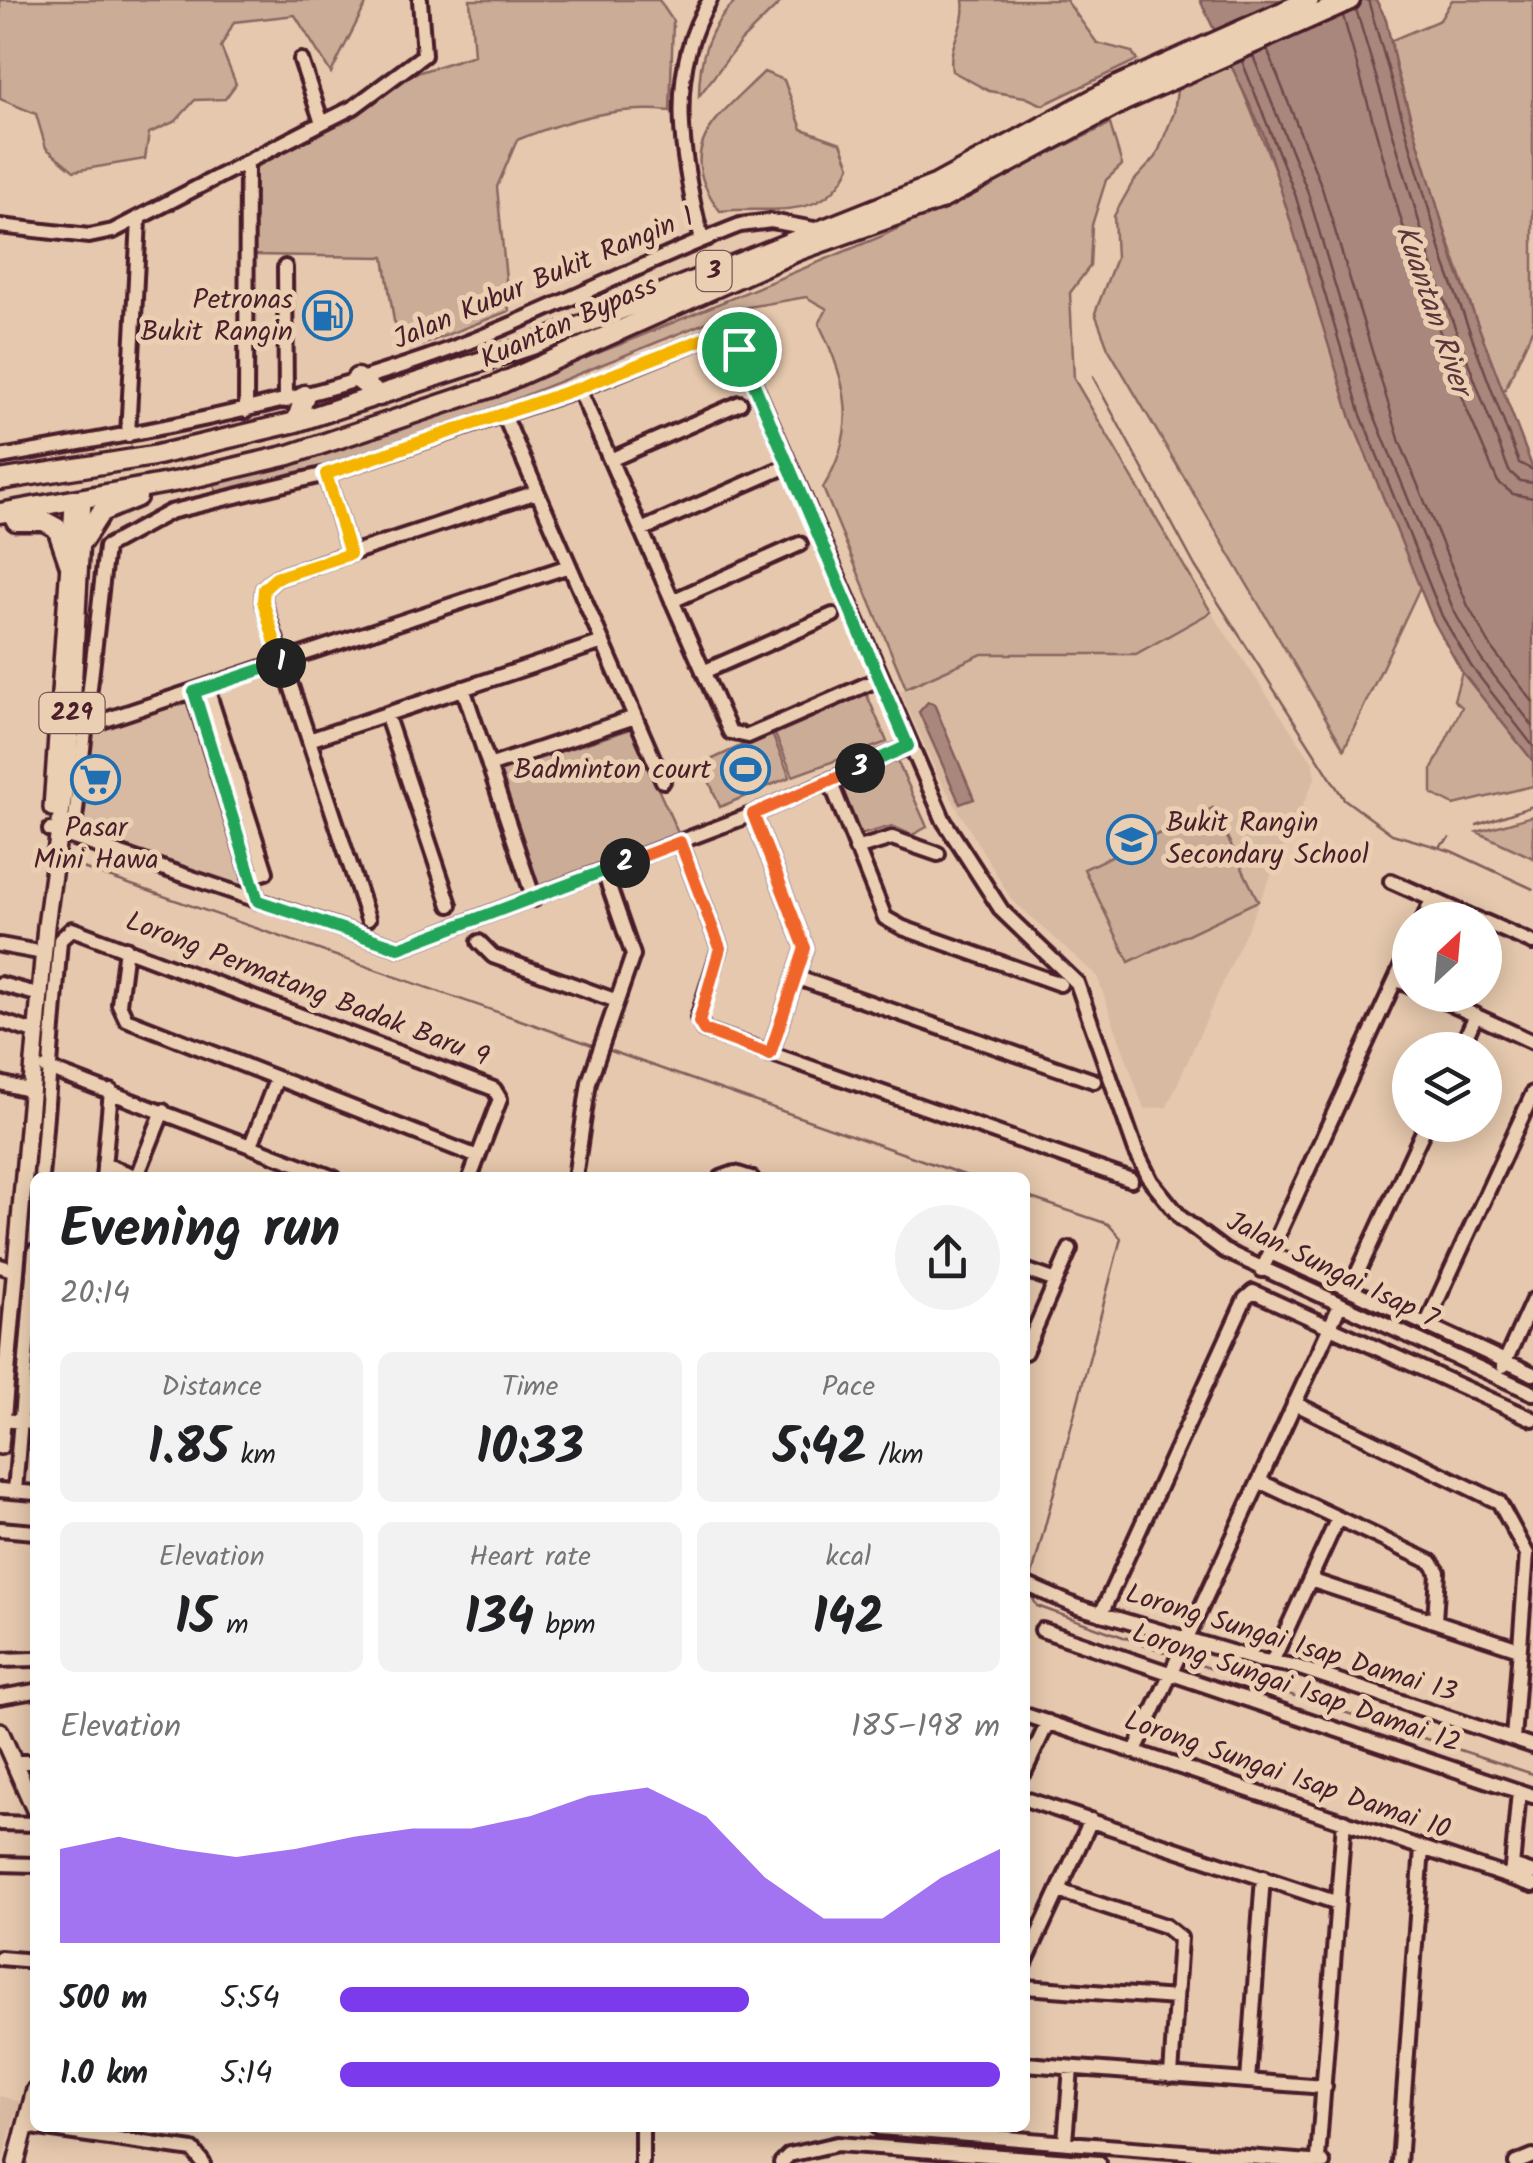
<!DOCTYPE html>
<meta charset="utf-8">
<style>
:root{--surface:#fff;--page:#f2f2f2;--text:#202124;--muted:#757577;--accent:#7c3aed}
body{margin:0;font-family:Kalam,sans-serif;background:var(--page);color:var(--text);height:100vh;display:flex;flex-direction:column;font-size:38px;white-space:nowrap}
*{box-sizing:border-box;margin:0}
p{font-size:32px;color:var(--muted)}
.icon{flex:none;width:55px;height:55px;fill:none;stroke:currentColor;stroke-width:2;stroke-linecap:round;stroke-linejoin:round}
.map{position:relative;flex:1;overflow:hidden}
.panel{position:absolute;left:30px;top:1172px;width:1000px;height:960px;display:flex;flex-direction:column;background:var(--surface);border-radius:15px;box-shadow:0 5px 25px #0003}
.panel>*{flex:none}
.needle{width:65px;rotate:26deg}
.controls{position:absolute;left:1392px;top:902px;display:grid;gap:20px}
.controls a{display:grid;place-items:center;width:110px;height:110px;border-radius:50%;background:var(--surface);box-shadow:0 5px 25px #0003;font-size:50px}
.pin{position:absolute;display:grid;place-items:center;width:85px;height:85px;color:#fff;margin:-42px;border:5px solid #fff;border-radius:50%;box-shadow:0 2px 10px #0007}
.km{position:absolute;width:50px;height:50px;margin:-25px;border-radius:50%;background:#222;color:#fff;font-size:28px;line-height:50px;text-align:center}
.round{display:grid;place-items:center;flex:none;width:105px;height:105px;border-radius:52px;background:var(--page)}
.overview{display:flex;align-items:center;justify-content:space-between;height:170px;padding:0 30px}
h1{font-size:55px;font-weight:700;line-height:75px}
.stats{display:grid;grid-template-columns:repeat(3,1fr);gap:15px;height:170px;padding:10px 30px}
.stats div{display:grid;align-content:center;border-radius:15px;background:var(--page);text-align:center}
.stats b{font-size:50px;font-weight:700}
.stats small{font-size:28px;font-weight:400}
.stats p{font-size:28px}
.chart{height:280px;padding:20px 30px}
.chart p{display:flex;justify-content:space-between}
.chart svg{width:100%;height:180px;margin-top:10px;fill:var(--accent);opacity:.7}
ul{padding:0 30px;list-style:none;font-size:32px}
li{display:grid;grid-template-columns:160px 120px 1fr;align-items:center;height:75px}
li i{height:25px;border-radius:12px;background:var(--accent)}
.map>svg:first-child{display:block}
.built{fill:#d8baa2}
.green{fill:#cbac97;stroke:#8a6661;stroke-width:2.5}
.water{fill:#aa877b;stroke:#845d5b;stroke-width:2.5}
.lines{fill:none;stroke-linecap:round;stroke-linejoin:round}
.shore{stroke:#70494b;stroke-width:2.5}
.stream{stroke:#845d5b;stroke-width:2.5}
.minor-casing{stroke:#4a1f2b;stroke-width:20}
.major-casing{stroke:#4a1f2b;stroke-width:22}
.highway-casing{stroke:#4a1f2b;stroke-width:25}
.minor{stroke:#ebcfb2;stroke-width:12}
.major{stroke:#ebcfb2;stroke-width:15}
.highway{stroke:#ebcfb2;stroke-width:18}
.split-1-casing{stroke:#fff;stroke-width:20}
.split-2-casing{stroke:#fff;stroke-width:20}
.split-3-casing{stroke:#fff;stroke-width:20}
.split-4-casing{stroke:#fff;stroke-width:20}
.split-1{stroke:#f5b400;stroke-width:12}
.split-2{stroke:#22a559;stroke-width:12}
.split-3{stroke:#f0652b;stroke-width:12}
.split-4{stroke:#22a559;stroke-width:12}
.labels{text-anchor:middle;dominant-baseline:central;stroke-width:10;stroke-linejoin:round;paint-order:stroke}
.shield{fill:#ebcfb2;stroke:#7a5454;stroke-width:2.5}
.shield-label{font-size:25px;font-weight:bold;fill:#4a1f2b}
.street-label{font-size:28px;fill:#4a1f2b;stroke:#ebcfb2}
.poi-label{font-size:28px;fill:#4a1f2b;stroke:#ebcfb2;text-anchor:end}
.water-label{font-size:30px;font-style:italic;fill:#5d343b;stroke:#ebcfb2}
</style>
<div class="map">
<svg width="1533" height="2163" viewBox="0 0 1533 2163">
<rect width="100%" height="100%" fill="#e5c8ad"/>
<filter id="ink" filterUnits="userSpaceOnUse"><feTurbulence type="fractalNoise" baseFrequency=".01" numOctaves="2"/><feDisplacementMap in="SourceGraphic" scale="20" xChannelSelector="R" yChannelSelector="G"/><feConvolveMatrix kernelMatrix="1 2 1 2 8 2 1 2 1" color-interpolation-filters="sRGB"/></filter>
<g filter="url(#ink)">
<path class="built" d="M 1211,612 L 1313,763 L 1315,778 L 1167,1107 L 1144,1109 L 1097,976 L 1011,899 L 938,776 L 900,691 L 982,654 L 1136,654 Z
M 187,697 L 245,886 L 78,832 L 89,730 Z
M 0,2096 L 20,2102 L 2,2163 L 0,2163 Z"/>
<path class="green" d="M 0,0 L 368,0 L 331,73 L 295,15 L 234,22 L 221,47 L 236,84 L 225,99 L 195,100 L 176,121 L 149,133 L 145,159 L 74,171 L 46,148 L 36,114 L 0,99 Z
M 470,0 L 659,0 L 673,21 L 670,111 C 617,105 567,120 517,140 L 497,187 L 509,311 L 411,349 L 394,321 L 384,257 L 252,255 L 254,164 L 385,83 L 474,55 Z
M 737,0 L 783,0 L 741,41 L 699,96 C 699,58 708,27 737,0 Z
M 963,0 L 1066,0 L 1097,43 L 1132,52 L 1137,60 L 1043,105 L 1025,97 L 989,91 L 952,71 C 947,43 967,27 963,0 Z
M 1452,0 L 1533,0 L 1533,328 L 1502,396 L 1438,211 L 1392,54 L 1392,40 L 1440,20 Z
M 1231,61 L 1286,197 L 1351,418 L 1421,585 L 1344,749 L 1108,348 L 1095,313 L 1116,258 L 1114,216 L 1133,182 L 1156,157 L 1174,113 L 1177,90 Z
M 764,72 L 784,80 L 802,129 L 841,143 L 850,166 C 825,223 773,206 720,211 C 671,146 719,117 764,72 Z
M 1110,124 L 1122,165 L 1106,180 L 1092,225 L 1090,266 L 1070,293 L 1074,379 L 1211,612 L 1136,654 L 982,654 L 906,688 L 823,488 C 859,429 848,383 819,324 L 827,309 L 806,297 L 742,308 L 509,402 L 327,467 L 217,493 L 213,482 L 283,467 L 462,406 L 621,344 L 882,236 Z
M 1462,672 L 1533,761 L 1533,786 L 1454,805 L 1432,794 L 1432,769 L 1462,707 L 1454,700 Z
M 864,688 L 887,742 L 793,776 L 774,732 Z
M 631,729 L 678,833 L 539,886 L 500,771 Z
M 771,732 L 790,777 L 720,807 L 702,764 Z
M 897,760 L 927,827 L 912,835 L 892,826 L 860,835 L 841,787 Z
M 1213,808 L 1258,901 L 1129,962 L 1084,869 Z
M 1533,816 L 1533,858 L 1477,832 L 1529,817 Z"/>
<path class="water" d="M 1200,0 L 1376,0 L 1386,19 L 1397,72 L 1454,262 L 1533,469 L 1533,761 L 1462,672 L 1433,620 L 1351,418 L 1264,135 Z
M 928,702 L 934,704 L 974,799 L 960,804 L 919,712 Z"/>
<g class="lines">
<path class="shore" d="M 1368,0 L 1445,265 L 1519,463 L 1533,470
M 1356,9 L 1433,269 L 1509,471 L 1520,481 L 1533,483
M 1343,16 L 1402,223 L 1467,410 L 1498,482 L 1513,494 L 1533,498
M 1267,49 L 1321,185 L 1400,442 L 1468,606 L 1493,650 L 1533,702
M 1253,56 L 1307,190 L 1372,410 L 1454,611 L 1481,659 L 1533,726
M 1242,61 L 1295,194 L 1361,415 L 1442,616 L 1471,666 L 1533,746"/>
<path class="stream" d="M 1093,377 L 1195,566 L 1344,799 L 1392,834 L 1451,851 L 1533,889
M 1477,825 L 1533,806
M 1439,847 L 1450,838
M 77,866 L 595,1046
M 608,1050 L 973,1178
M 1025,1196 L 1108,1224 L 1121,1238 L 1030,1583
M 1028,1590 L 1037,1606 L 1168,1653
M 1188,1661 L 1533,1774"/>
<defs>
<path id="minor" d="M 322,123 L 354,107 L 424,55 L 420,0
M 0,226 L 89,236 L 113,231 L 322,123 L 301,60
M 702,240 C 682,162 665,72 710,0
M 285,267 L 286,401
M 579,389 L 730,732 L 748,736 L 879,679
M 246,411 L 247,162
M 504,415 L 663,781
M 128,435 L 139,220
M 0,457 C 136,434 271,409 402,366 C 519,328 626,269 740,225 L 771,221 L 814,229
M 610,460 L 740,403
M 326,474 L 350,554
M 641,530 L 787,466
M 672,601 L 800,544
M 703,672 L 833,615
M 207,688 L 266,872 L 250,877
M 463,688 L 534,899
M 193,693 L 258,901
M 386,714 L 450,905
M 84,727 L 569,566
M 309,740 L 603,642
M 489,766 L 635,717
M 830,781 L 885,918 L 903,928 L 1060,984
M 753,814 L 805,948 L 770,1054
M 50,830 L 399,948 L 753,814 L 909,746
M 73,837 L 106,547 L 170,512 L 326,474 L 579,389 L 718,333 L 727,334 L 739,349 L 944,821 L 1002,911 L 1077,983 L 1136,1151 L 1151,1181 L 1181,1218 L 1225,1251 L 1533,1393
M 680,842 L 720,948 L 698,1018 L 704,1030 L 1131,1180
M 856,849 L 892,838 L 938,854
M 1391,881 L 1479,920
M 368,919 L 263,601 L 264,589 L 276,578 L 537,492
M 1423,920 L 1432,900
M 1485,922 L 1533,943
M 479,942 L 493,956 L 617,1001
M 0,945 L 44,953
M 126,948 L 119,1004 L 126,1019 L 478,1157
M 798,978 L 1094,1081
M 1396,979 L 1410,986
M 0,984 L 40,995
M 1431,995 L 1533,1042
M 0,1021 L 37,1033
M 1460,1050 L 1476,1015
M 46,1068 L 334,1178
M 0,1083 L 32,1091
M 251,1145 L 276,1080
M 104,1164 L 140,1178
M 137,1176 L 163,1111
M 41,1178 L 60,940 L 72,929 L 494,1089 L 500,1099 L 470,1178
M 103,1178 L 111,1091
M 575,1178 L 589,1082 L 633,955 L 604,872
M 721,1178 L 735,1173 L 751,1178
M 1271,1253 L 1533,1374
M 0,1266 L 16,1271
M 1025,1270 L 1056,1281
M 1262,1270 L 1410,948
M 1350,1289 L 1426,1125
M 1426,1325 L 1533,1093
M 1025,1352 L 1070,1249
M 1503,1366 L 1533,1300
M 1294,1403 L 1499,1502 L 1527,1554 L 1513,1739
M 2,1420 L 35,1423
M 1259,1481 L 1431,1562 L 1438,1572 L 1435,1621
M 0,1490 L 35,1493
M 15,1491 L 35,1251
M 0,1529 L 35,1532
M 1310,1580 L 1519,1649
M 1025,1584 L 1078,1607 L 1258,1660 L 1294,1666 L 1533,1746
M 1101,1614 L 1245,1299 L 1253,1292 L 1533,1419
M 1042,1630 L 1533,1796
M 0,1660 L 35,1659
M 1272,1662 L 1338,1518
M 0,1697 L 35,1691
M 1025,1715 L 1533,1885
M 1135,1751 L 1340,1305
M 14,1762 L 35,1762
M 1025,1771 L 1048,1722
M 1025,1799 L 1338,1903
M 0,1823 L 35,1824
M 0,1864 L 35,1865
M 1512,1866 L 1533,1873
M 1511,1878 L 1519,1791
M 1059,1891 L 1165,1926 L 1180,1938 L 1171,2076
M 0,1958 L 35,1961
M 1025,1963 L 1091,1820
M 1025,1987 L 1176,1998
M 1025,2064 L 1325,2087
M 1248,2081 L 1263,1877
M 25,2126 L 193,2150 L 203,2163
M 879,2128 L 1323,2163
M 1065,2141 L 1071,2068
M 1318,2159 L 1344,1821
M 642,2163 L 642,2128
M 781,2163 L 789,2155 L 837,2144 L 1099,2163
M 1399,2163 L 1422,1848
M 1516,2163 L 1533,2156"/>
<path id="major" d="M 52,808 L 73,506
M 0,1446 L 46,926 L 70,749 L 83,499
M 0,1731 L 35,1810
M 16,2163 L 35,2090"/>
<path id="highway" d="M 357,378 L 379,396
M 296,422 L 305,395
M 0,480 L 153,456 L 296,422 L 532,345 L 937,184 L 1117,86 L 1309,0
M 0,513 L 179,481 L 289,455 L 493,387 L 797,251 L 942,199 L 1124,101 L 1350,0
M 16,521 L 44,521 L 57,528 L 69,563
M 83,540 L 101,512 L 137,497"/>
</defs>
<use href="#minor" class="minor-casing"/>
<use href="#major" class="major-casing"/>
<use href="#highway" class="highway-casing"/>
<use href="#minor" class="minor"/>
<use href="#major" class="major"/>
<use href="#highway" class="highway"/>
</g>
</g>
<g class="lines" filter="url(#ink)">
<defs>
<path id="split-1" d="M 281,663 L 263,601 L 264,589 L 276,578 L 350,554 L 326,474 L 579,388 L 718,333 L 734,338 L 739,349"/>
<path id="split-2" d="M 281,663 L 194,692 L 258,901 L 399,948 L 625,863"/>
<path id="split-3" d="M 625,863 L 680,842 L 720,948 L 699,1022 L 704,1030 L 770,1054 L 805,948 L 753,814 L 860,768"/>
<path id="split-4" d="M 739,349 L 908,746 L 860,768"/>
</defs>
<use href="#split-1" class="split-1-casing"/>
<use href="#split-2" class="split-2-casing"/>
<use href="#split-3" class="split-3-casing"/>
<use href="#split-4" class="split-4-casing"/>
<use href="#split-1" class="split-1"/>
<use href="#split-2" class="split-2"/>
<use href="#split-3" class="split-3"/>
<use href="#split-4" class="split-4"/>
</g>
<defs>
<symbol id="fuel-ring" viewBox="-11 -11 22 22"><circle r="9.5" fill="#ebcfb2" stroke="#1f6fb2" stroke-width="1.5"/><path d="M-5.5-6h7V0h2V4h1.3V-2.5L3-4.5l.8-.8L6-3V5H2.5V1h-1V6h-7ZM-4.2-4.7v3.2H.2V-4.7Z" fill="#1f6fb2"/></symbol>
<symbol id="stadium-ring" viewBox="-11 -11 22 22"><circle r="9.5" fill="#ebcfb2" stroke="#1f6fb2" stroke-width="1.5"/><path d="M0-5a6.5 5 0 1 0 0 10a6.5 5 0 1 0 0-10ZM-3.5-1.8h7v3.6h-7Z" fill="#1f6fb2"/></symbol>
<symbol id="supermarket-ring" viewBox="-11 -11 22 22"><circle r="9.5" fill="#ebcfb2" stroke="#1f6fb2" stroke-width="1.5"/><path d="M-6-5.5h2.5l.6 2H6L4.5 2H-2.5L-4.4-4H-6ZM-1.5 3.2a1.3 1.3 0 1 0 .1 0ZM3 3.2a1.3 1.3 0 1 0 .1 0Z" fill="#1f6fb2"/></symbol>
<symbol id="school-ring" viewBox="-11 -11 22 22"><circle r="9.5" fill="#ebcfb2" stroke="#1f6fb2" stroke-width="1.5"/><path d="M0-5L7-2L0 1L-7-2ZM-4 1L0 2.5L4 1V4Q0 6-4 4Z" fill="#1f6fb2"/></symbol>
</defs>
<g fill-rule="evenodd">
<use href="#fuel-ring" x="300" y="288" width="55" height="55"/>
<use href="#stadium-ring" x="718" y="742" width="55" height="55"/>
<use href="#supermarket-ring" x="68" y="752" width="55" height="55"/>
<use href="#school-ring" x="1104" y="812" width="55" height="55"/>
</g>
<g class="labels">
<g class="shield">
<rect x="696.5" y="251" width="35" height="40" rx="8"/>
<rect x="39.5" y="693" width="65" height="40" rx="8"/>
</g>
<g class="shield-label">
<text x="714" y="271">3</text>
<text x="72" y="713">229</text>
</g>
<g class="street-label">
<text transform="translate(544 279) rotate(-23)">Jalan Kubur Bukit Rangin 1</text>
<text transform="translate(569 323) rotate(-24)">Kuantan Bypass</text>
<text transform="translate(307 990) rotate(21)">Lorong Permatang Badak Baru 9</text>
<text transform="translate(1332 1271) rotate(26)">Jalan Sungai Isap 7</text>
<text transform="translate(1291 1644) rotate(17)">Lorong Sungai Isap Damai 13</text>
<text transform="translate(1296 1689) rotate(19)">Lorong Sungai Isap Damai 12</text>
<text transform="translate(1287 1776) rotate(19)">Lorong Sungai Isap Damai 10</text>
</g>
<g class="poi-label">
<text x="293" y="300">Petronas<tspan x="293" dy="32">Bukit Rangin</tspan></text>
<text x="711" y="770">Badminton court</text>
<text x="1166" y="823" text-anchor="start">Bukit Rangin<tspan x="1166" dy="32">Secondary School</tspan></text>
<text x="96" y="828" text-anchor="middle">Pasar<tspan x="96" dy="32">Mini Hawa</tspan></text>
</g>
<g class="water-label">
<text transform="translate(1432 310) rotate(71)">Kuantan River</text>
</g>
</g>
</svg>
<div class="controls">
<a><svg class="needle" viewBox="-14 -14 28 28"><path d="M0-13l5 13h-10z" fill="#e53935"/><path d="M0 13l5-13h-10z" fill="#757577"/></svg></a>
<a><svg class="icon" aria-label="layers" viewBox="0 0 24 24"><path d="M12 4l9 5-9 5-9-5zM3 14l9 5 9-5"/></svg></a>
</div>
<div class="pin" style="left:739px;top:349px;background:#1e9e55"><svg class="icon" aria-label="arrive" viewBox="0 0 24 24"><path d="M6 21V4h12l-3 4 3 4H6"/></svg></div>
<b class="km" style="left:281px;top:663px">1</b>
<b class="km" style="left:625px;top:863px">2</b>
<b class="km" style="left:860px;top:768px">3</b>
<section class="panel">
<div class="overview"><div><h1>Evening run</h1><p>20:14</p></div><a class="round"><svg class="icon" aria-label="share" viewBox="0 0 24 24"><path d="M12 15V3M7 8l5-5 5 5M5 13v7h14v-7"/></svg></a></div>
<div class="stats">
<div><p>Distance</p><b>1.85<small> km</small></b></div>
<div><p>Time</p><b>10:33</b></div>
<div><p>Pace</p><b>5:42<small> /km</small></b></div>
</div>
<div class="stats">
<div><p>Elevation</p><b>15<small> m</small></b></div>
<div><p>Heart rate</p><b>134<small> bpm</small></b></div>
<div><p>kcal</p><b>142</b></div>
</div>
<div class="chart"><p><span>Elevation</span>185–198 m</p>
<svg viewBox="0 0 160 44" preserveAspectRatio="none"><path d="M0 44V21L10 18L20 21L30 23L40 21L50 18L60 16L70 16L80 13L90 8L100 6L110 13L120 28L130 38L140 38L150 28L160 21V44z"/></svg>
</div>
<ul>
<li><b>500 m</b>5:54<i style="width:62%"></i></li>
<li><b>1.0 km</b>5:14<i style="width:100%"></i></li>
</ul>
</section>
</div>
